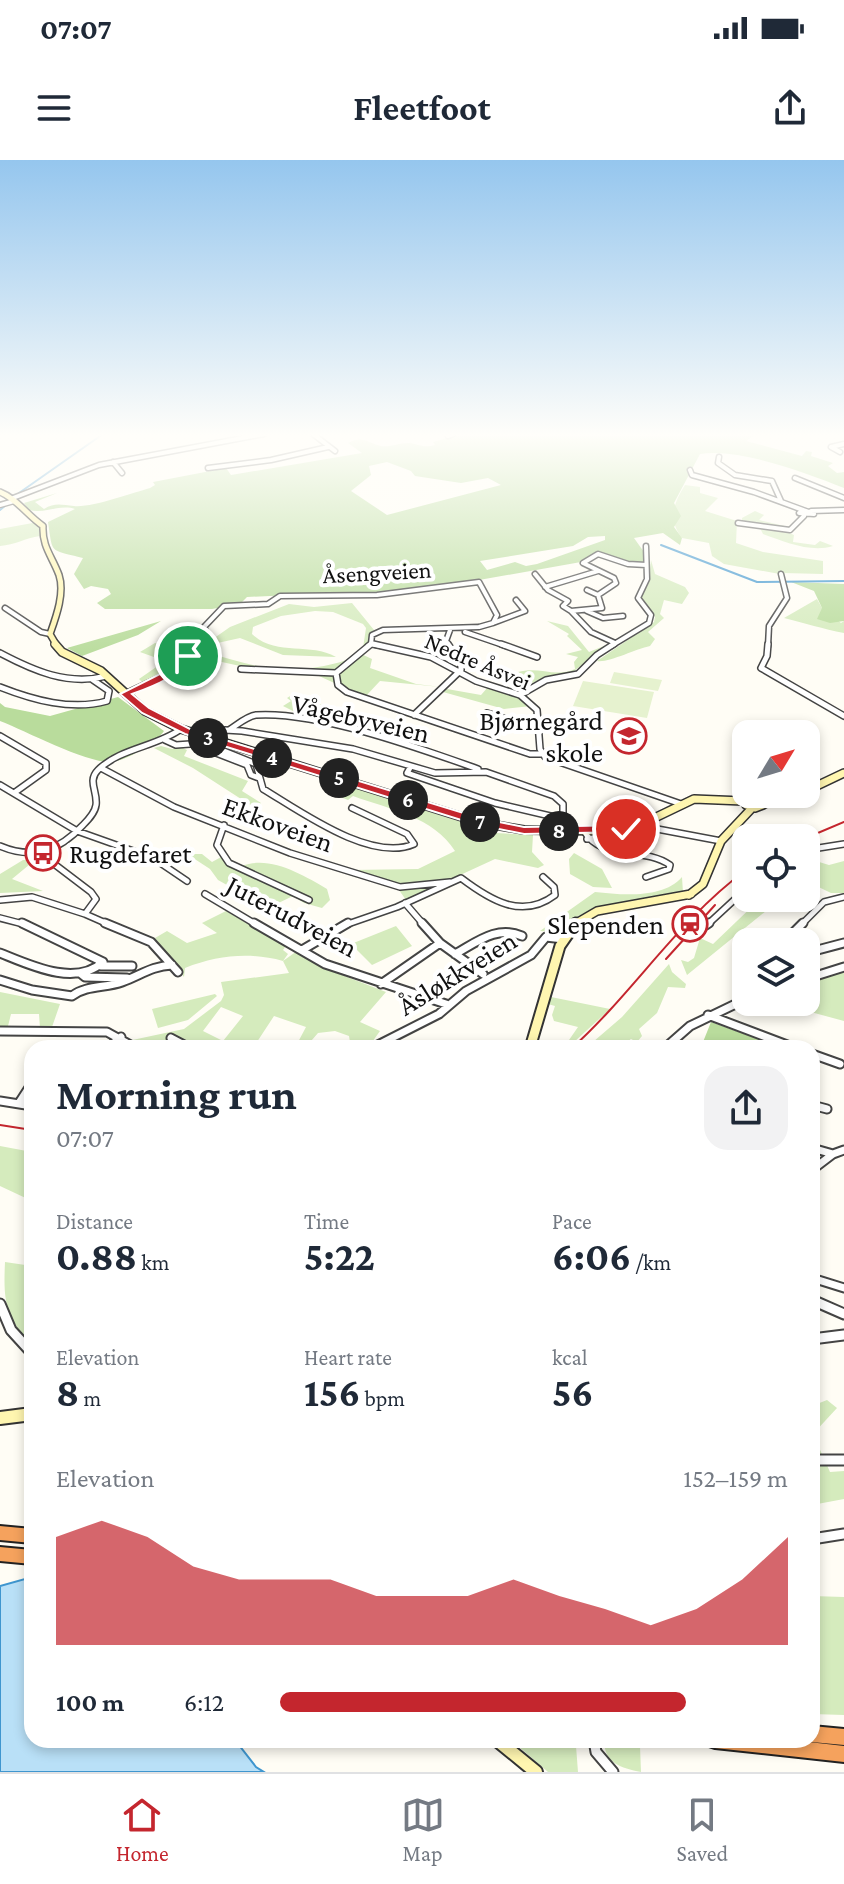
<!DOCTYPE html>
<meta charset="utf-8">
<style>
:root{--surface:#fff;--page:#f2f2f3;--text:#1f2937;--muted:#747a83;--line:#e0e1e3;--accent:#c4262e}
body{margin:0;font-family:"Crimson Pro",serif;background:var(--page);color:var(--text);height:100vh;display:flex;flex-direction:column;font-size:30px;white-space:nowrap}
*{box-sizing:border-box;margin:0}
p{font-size:26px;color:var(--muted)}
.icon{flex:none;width:44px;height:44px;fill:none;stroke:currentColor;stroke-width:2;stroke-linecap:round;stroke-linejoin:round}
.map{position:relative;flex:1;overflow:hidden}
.panel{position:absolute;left:24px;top:880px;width:796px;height:708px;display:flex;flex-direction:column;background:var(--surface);border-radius:24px;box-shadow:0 4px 12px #0003}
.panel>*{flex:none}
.needle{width:52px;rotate:52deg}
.controls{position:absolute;left:732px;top:560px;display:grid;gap:16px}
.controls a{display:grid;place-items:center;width:88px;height:88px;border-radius:16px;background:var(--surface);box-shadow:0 4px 12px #0003;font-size:40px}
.pin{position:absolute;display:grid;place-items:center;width:68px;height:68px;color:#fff;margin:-34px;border:4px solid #fff;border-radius:50%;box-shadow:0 2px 8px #0007}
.km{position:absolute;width:40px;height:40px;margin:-20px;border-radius:50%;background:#222;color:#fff;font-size:22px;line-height:40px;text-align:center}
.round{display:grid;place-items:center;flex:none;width:84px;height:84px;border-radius:24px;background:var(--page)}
.summary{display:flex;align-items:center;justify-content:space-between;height:136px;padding:0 32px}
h1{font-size:44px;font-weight:700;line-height:60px}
.metrics{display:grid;grid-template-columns:repeat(3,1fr);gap:12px;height:136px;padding:8px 32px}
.metrics div{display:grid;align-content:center}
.metrics b{font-size:40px;font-weight:700}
.metrics small{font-size:22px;font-weight:400}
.metrics p{font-size:22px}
.chart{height:224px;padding:16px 32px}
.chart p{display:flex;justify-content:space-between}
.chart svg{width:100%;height:144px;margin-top:8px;fill:var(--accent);opacity:.7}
ul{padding:0 32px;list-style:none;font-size:26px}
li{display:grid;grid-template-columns:128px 96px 1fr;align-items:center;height:60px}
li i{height:20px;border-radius:10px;background:var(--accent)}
.status{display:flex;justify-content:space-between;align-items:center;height:56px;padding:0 40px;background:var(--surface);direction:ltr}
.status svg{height:22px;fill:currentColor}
header{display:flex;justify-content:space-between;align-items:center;height:104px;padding:0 32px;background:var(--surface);font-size:36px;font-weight:700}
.tabs{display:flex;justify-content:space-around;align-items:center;height:112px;border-top:2px solid var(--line);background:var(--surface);font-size:22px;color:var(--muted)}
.tabs a{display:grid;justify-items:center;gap:4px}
.tabs .on{color:var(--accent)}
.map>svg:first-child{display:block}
.green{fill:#d5ebbd;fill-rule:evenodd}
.forest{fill:#b9dc9c;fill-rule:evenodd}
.pitch{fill:#e6f2cf}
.water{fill:#b9e0f7;stroke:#3f96cf;stroke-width:2}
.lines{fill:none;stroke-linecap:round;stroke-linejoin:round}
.stream{stroke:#3f96cf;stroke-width:2}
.street-far3-casing{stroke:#444;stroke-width:7}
.street-far2-casing{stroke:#444;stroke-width:8}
.street-far1-casing{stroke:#444;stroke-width:11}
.street-casing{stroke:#444;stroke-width:13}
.secondary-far3-casing{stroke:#333;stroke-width:8}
.secondary-far2-casing{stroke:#333;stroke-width:10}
.secondary-far1-casing{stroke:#333;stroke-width:13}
.secondary-casing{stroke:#333;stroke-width:16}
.highway-casing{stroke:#222;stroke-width:4}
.street-far3{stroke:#fff;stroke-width:4}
.street-far2{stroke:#fff;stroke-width:5}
.street-far1{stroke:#fff;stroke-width:7}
.street{stroke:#fff;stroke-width:9}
.secondary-far3{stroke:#fff6b0;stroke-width:5}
.secondary-far2{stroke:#fff6b0;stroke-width:7}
.secondary-far1{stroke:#fff6b0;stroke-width:9}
.secondary{stroke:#fff6b0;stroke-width:12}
.highway{fill:#f5a25d;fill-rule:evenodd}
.rail{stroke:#c4262e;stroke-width:2}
.route{fill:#c4262e;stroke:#fff;stroke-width:2}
.labels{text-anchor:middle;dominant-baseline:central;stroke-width:8;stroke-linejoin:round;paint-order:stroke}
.far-street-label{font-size:24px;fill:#111;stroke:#fff}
.street-label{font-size:28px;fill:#111;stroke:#fff}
.poi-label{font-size:28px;fill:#111;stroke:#fff;text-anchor:end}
</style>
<div class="status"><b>07:07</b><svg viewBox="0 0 49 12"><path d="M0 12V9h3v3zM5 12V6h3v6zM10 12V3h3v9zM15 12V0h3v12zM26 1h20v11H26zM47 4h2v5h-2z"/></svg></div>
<header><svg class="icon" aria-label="menu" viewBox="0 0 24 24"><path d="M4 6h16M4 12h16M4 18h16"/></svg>Fleetfoot<svg class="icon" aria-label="share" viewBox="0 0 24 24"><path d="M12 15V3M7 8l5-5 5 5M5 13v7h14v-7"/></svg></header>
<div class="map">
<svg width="844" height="1612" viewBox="0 0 844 1612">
<rect width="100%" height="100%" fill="#fffdf5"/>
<path class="green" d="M 685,325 L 700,327 L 700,333 L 718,338 L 705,351 L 737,361 L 736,383 L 763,392 L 823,401 L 823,414 L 783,413 L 785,415 L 724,404 L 712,396 L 709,383 L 682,378 C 668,360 673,344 685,325 Z
M 755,351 L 764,355 L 759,360 L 789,367 L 787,372 L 794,375 L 793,382 L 815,385 L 820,381 L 833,386 C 811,393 785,382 763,374 L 759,366 L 742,363 L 742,358 Z
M 38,362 L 40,376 C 25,378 15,385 0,386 L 0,369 Z
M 651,400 L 655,414 L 685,427 L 689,433 L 682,444 L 664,440 L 660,454 L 664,458 L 648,472 L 655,479 L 650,486 C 635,489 609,503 597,501 L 654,462 L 655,457 L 641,437 L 648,425 Z
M 817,439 L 822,448 L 841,463 L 844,461 L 844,473 C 823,469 805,463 784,458 Z
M 352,443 L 374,470 L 368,484 L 359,493 L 372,499 L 370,508 L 416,524 L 441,527 L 380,521 L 365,537 L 319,516 L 277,514 L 190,495 L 177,508 L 146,526 L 139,519 L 165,501 L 140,492 L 155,483 L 200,488 L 230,467 L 289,444 L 314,447 ZM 315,451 L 333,452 L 363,464 L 366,468 L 363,488 C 351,500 339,503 324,506 C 273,515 249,504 201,491 L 213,484 L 240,478 L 283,495 L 336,497 C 310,482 276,497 252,474 L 253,467 L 281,456 Z
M 547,461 L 568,466 L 589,492 L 609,484 L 570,514 L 549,516 L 527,525 L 523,524 L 524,516 L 518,512 C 539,506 555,518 575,509 L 574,502 L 578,497 L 566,494 L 582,490 L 567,476 L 569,474 Z
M 488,527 L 516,535 L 531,546 L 504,549 L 443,532 L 447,529 L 481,535 Z
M 295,533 L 318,544 L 355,551 L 370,559 L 348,556 L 340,562 L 336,561 L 345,553 C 328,551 321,545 308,557 L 298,550 L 295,552 L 283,546 L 291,541 L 287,538 Z
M 161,586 L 172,589 L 181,587 L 187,590 L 184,596 L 248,621 L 242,631 L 261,643 L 255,648 L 193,608 L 154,588 Z
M 336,622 L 496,673 L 533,675 L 532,692 L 544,705 L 538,708 L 495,699 L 406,740 L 394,723 L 351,710 L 418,709 L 455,691 C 434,657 389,649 353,636 L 348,640 L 328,632 Z
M 574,693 L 602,709 L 612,728 L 593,727 L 570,714 L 569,699 Z
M 187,694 L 202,694 L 212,702 L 223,696 L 242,706 C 270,695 303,715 327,729 L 330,740 L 322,748 L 304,743 L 293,736 L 268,748 L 218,720 L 210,709 Z
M 806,698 L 829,705 L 844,701 L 844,733 L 831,733 L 806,721 Z
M 23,700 L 35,700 L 12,719 L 43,731 L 0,733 L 0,714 Z
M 682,717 L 683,733 L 592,751 L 578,756 L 561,772 L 540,771 L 595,732 C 622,735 663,739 682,717 Z
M 761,738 L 782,738 L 687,815 L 681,800 L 688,802 L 694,798 L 700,778 L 713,784 Z
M 226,751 L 286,786 L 283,790 L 288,794 L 283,801 L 297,791 L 329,810 L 386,832 L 360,862 L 380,871 L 370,885 L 360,888 L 350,882 L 349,876 L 335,871 L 318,873 L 305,888 L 297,884 L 306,867 L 274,856 L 253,888 L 117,888 L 123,882 L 184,869 L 221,841 L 224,835 L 221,822 L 289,813 L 283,801 C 250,792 218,795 185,808 L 184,817 L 155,778 L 167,771 L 187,783 L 217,773 L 202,763 ZM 221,847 L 243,856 L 223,881 L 203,871 Z
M 396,766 L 412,786 L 372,805 L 351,784 Z
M 669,804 L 672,812 L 686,824 L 685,828 L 668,827 L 657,853 L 639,869 L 642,876 L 637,882 L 631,879 L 619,888 L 586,888 L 622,857 Z
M 844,811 L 844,861 L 807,851 L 740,845 L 746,842 L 806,842 L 806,823 Z
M 0,832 L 60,844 L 52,867 L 40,868 L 39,854 L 11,854 L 8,866 L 0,866 Z
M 215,834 L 217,836 L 188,860 L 158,868 L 152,849 Z
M 551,837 L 610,849 L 573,883 L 569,880 L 578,867 L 554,861 L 552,855 L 555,846 L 548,844 Z
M 0,986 L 32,992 L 32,1016 L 26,1018 L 32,1024 L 32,1041 L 0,1026 Z
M 5,1102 L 32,1106 L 31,1187 C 6,1153 3,1145 5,1102 Z
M 827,1240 L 837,1248 L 813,1274 L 830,1312 L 844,1311 L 844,1339 L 812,1345 L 812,1246 Z
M 812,1436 L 844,1437 L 844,1555 L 812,1554 Z
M 511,1580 L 589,1580 L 588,1587 L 576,1586 L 578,1612 L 548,1612 Z
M 604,1580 L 640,1586 L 641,1612 C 621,1608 604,1603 604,1580 Z"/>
<path class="forest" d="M 461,274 L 751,274 L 753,276 L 746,281 L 802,296 L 806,291 L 812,292 L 811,296 L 833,303 L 828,306 L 837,313 L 844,312 L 844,328 C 806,313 740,288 700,294 L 674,343 L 681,356 L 674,367 L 682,378 L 680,385 L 663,373 L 634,378 L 644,392 L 644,402 L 626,403 L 602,394 L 581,402 L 400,434 L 336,433 L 247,437 L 240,444 L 212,449 L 105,449 L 97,443 L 111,434 L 108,429 L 91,426 L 84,429 L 74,414 L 83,398 C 49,389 53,395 48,362 L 75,349 C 60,344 45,354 29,350 L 24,343 L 57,333 L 35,342 L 44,349 C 55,342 62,345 74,346 C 91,348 132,333 150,328 L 155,325 L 153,322 L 226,308 L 231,315 L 362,293 L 348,283 C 361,276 366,281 377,285 C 389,289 399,282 410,283 C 420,285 425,288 435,285 L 433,282 ZM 387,302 L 411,311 L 415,316 L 461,323 L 488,318 L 501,325 L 387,355 L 351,331 L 371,315 L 369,306 ZM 605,376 L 605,380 L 537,404 L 526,406 L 515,402 L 487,410 L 480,401 L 573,386 L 588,377 Z
M 791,422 L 844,424 L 844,461 L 830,463 L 817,459 L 822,448 L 814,431 Z
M 161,461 L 138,475 L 82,496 L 67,488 Z
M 118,537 L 164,571 C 156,582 127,601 111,602 C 86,603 26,571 0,561 L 0,543 L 5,547 L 50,556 Z
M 711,862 L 783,888 L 675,887 L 703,882 Z"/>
<path class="pitch" d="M 614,512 L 662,520 L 658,531 L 610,523 Z
M 583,521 L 654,532 L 647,558 L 573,546 Z"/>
<path class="water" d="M 32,1417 L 32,1580 L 235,1580 L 256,1607 L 264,1612 L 0,1612 L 0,1426 Z"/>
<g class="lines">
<path class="stream" d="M 19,333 L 103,274
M 0,350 L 6,345
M 661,385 L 757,422 L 844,421"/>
<defs>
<path id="street-far3" d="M 313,274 L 335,291
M 448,276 L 453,274
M 840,292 L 831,287 L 844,284
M 719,297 L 718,303 L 735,315 L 772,321 L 781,341
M 113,302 L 122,313
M 208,308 L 271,300 L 328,287
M 690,310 L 692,315 L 754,332 L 803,350
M 795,318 L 844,338
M 13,338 L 99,305 L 264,274
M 0,345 L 14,341
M 803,350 L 814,354 L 799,353 Z
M 811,351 L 844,350
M 738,363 L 790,370 L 804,356
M 535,414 L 548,430 L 568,441 L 563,446 L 571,451
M 545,427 L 598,411
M 587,430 L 598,435
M 5,448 L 41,472 L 50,474
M 587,451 L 603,458 L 623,456
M 493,463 L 525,451 L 516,440
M 465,472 L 506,486
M 615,483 L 591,472 L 571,451 L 602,448 L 598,435 L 616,423 L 614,418 L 583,403 L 598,394 L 628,404 L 646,405
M 197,486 L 207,474 L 204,467 L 224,446 L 268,444 L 280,436 L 377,435 L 479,422 L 497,455 L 493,463 L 479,467 L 383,470 L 372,475 L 371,484 L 382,486
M 368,486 L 371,484
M 449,486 L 446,481 L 450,470
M 611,486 L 649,463 L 651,455 L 638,438 L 647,419 L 646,386
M 768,486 L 769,466 L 787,438 L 781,414"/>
<path id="street-far2" d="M 371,484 L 336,513 L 338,525 L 347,532 L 530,594 L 541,594
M 373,484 L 431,497 L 476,521 L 520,535 L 537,550 L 540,589 L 545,597 L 681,644
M 501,484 L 537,497
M 768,484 L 767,496 L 761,508 L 844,556
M 0,493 C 34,511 68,526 107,516
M 241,509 L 336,513
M 0,527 C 33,540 72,551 107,541 L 109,531 L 93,520
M 125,534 L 178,509 L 198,484
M 520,535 L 546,520 L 578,514 L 597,495 L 614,484
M 487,553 L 539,569
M 414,555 L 461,510 L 461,504 L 448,484
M 229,570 C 237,565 247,556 256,555 C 317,551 419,588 478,609
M 0,576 L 46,603 L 46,610 L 14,633
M 208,578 L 225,570 L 242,571 L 353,589 L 435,613 L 486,612 L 554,636 L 563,644 L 563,659 L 495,643 L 407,613 L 411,606
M 165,580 L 176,585 L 204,583 L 256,604 L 263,629 C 300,651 371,703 414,684 L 407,674 L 352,648
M 198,586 L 247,605 L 251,615 L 259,618
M 101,608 L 174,647 L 290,693 L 400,727 L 450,722
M 0,625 L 77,671 L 153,698 L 187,721
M 224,665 L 217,685 L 229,703 L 309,740
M 584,671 C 602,702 643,686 670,705 L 669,709 L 646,717
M 587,679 L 652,668 L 721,681
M 0,686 C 33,700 59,691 83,665 C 88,660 95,653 96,645 C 98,632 87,621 98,610 C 120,588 156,587 181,569
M 806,690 L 844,684
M 205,734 L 257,765
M 0,740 L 32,737 L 85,754 L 96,739 L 91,732 L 41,694
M 405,743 L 424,765
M 85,754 L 110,765
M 0,758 L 27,765
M 345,765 L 397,747 L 461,718 C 490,740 522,760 555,735 L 554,727 L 543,717
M 707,765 L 746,729
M 801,765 L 824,742 L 844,737"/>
<path id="street-far1" d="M 105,763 L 151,782 L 178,812
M 254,763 L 325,804 L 449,845
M 422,763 L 440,783 L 483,814
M 706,765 L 709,763
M 784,782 L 803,763
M 302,790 L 348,763
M 0,793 C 30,805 75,827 103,802 L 22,763
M 806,793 L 844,783
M 455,794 C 477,782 497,765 522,776
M 101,806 L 132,806
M 80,813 L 85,817 L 127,818
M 806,819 L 844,807
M 0,820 L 32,830 L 72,836 C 86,825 106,828 122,822 C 141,815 152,806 172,805
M 381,824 L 440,783
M 708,855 L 795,888
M 0,871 L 107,872 L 136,888
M 171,878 L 190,888
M 108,888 L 121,877
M 372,888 L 439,854 L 466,831 L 531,795 L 546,777 L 563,779
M 665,888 L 690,866 L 746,839
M 812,894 L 840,904
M 0,941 L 32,946
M 19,943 L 32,923
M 812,945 L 827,949
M 812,988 L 833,994
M 812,1010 L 833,994 L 844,990
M 812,1118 L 844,1128"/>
<path id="street" d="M 812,1140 L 844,1154
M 0,1144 L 11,1170 L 32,1193
M 812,1179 L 844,1175
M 812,1300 L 844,1300
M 812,1379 L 844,1374
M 594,1580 L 596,1592 L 613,1612"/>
<path id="secondary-far3" d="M 0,332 C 16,338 28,356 43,366 C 42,387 52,396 59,415 C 65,433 56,457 50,474 L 57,486"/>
<path id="secondary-far2" d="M 55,484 L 62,492 L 101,511 L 145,551 L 181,569 L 478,662 L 524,670 L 613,671 L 644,663 L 694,639 L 743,641
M 806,631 L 844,613
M 752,635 L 761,638 L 763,645 L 755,648 L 746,645 L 743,639 Z
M 764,644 L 799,634
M 689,735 L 703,724 L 721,681 L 752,648
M 573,765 L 597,751 L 691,734"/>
<path id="secondary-far1" d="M 530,888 L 560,786 L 576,763"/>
<path id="secondary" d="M 0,1258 L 32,1254
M 497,1580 L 536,1612"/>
<path id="highway" d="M 0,1366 L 32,1369 L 32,1383 L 0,1380 Z
M 0,1387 L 32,1390 L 32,1404 L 0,1401 Z
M 812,1566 L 844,1569 L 844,1585 L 812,1582 L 807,1580 L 812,1580 Z
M 707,1580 L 791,1580 L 844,1586 L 844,1602 L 715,1588 L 709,1586 Z"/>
</defs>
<use href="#street-far3" class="street-far3-casing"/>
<use href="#street-far2" class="street-far2-casing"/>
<use href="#street-far1" class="street-far1-casing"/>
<use href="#street" class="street-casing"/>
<use href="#secondary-far3" class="secondary-far3-casing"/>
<use href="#secondary-far2" class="secondary-far2-casing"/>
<use href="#secondary-far1" class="secondary-far1-casing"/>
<use href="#secondary" class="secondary-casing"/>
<use href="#highway" class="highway-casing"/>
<use href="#street-far3" class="street-far3"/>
<use href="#street-far2" class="street-far2"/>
<use href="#street-far1" class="street-far1"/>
<use href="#street" class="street"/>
<use href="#secondary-far3" class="secondary-far3"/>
<use href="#secondary-far2" class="secondary-far2"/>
<use href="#secondary-far1" class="secondary-far1"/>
<use href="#secondary" class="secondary"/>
<use href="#highway" class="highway"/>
<path class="rail" d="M 806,678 L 844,662
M 666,799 L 715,745
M 572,888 C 634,832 678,760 746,710
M 0,965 L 32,970"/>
</g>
<linearGradient id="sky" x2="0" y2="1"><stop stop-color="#95c6ee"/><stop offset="0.55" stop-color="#fffefa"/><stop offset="1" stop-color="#fffefa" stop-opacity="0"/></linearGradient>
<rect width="844" height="500" fill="url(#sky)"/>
<path class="route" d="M 184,494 L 192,496 C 177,517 157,525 132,534 L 149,548 L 192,570 L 480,658 L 524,667 L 626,665 L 632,669 L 626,672 L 524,674 L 474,664 L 185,574 L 142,553 L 120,534 L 174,507 Z"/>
<defs>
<symbol id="school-ring" viewBox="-11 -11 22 22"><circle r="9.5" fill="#fff" stroke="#c4262e" stroke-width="1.5"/><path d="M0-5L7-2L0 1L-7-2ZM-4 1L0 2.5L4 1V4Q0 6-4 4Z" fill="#c4262e"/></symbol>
<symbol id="bus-ring" viewBox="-11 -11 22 22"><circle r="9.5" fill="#fff" stroke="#c4262e" stroke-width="1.5"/><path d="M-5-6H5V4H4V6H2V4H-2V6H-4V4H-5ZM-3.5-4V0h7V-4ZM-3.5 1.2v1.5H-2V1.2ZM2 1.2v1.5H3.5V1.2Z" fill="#c4262e"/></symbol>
<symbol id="station-ring" viewBox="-11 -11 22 22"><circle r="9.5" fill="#fff" stroke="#c4262e" stroke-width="1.5"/><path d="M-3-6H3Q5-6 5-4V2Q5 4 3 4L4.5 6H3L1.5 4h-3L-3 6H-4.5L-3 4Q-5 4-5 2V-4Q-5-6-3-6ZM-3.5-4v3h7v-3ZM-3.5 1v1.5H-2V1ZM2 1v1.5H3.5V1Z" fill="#c4262e"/></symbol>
</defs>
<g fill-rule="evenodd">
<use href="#school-ring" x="609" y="556" width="40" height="40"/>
<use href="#bus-ring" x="23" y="673" width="40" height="40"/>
<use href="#station-ring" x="670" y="744" width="40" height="40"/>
</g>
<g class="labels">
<g class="far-street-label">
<text transform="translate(377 412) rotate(-3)">Åsengveien</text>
<text transform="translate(478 501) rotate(23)">Nedre Åsvei</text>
</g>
<g class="street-label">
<text transform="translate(361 558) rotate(13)">Vågebyveien</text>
<text transform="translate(278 664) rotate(20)">Ekkoveien</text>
<text transform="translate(292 756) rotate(28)">Juterudveien</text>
<text transform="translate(457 813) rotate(-32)">Åsløkkveien</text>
</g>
<g class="poi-label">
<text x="603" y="560">Bjørnegård<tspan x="603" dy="32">skole</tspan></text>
<text x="69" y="693" text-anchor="start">Rugdefaret</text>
<text x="664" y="764">Slependen</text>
</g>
</g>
</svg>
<div class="controls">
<a><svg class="needle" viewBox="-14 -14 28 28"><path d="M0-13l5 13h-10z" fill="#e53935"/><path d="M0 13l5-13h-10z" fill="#747a83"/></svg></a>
<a><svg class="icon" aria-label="locate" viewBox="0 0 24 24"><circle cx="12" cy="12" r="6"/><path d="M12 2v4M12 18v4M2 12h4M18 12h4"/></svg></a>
<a><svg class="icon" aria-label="layers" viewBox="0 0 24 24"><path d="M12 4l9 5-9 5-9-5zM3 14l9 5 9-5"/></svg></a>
</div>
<div class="pin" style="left:188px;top:496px;background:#1e9e55"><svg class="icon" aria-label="arrive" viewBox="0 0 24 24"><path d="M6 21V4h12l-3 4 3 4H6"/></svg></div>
<div class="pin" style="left:626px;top:669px;background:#d93025"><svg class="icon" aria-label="check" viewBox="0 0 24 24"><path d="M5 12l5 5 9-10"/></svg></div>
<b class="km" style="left:208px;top:578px">3</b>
<b class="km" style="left:272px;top:598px">4</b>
<b class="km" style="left:339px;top:618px">5</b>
<b class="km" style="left:408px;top:640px">6</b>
<b class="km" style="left:480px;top:662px">7</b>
<b class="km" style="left:559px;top:671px">8</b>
<section class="panel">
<div class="summary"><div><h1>Morning run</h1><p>07:07</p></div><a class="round"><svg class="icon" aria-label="share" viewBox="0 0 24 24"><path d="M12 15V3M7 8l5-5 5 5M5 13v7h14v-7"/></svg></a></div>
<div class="metrics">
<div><p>Distance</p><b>0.88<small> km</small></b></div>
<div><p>Time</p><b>5:22</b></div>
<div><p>Pace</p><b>6:06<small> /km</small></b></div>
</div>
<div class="metrics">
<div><p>Elevation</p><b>8<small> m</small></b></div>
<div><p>Heart rate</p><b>156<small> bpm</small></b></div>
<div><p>kcal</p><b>56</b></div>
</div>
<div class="chart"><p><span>Elevation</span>152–159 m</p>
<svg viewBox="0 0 160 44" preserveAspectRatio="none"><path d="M0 44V11L10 6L20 11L30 20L40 24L50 24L60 24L70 29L80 29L90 29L100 24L110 29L120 33L130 38L140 33L150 24L160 11V44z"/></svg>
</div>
<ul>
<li><b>100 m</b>6:12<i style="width:80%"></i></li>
</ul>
</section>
</div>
<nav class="tabs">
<a class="on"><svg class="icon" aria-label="home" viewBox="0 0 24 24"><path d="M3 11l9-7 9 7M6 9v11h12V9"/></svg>Home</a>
<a><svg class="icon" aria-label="map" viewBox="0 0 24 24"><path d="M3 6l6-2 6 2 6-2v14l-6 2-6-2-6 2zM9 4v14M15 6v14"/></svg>Map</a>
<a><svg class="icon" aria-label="saved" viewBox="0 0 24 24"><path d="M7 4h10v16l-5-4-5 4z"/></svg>Saved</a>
</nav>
